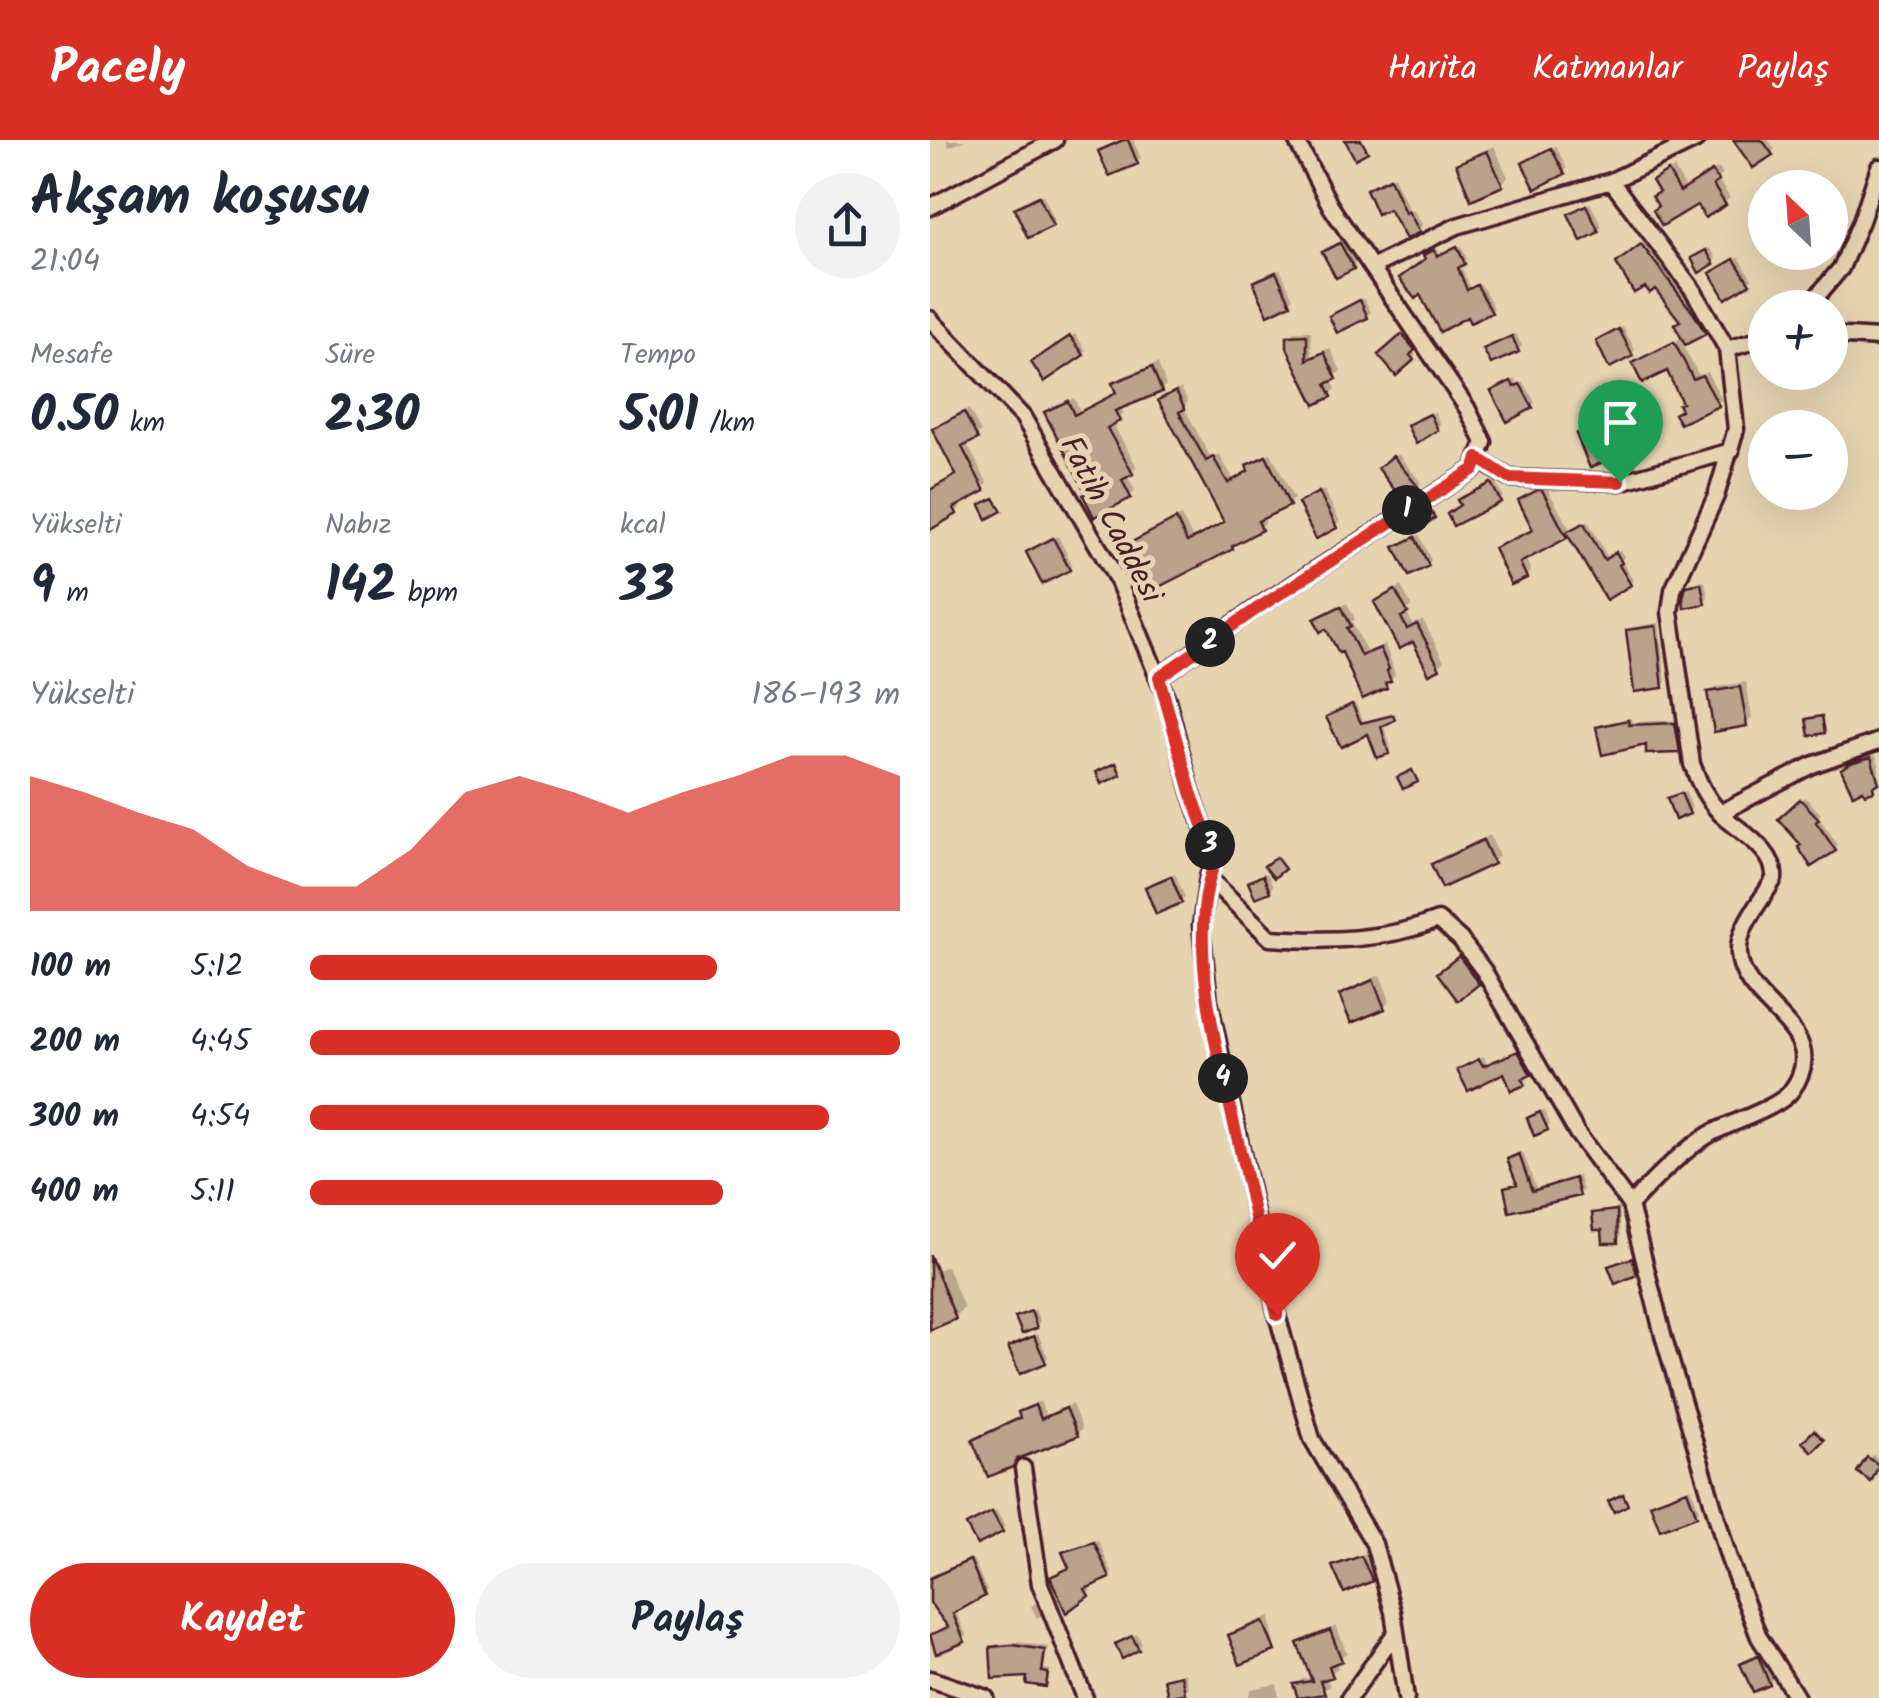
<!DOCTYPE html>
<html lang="tr">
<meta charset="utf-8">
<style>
:root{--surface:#fff;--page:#f2f2f3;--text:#1f2937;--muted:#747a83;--accent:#d93025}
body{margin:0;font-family:Kalam,sans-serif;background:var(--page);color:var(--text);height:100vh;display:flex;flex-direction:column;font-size:38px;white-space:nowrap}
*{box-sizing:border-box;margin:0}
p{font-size:32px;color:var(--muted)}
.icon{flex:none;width:55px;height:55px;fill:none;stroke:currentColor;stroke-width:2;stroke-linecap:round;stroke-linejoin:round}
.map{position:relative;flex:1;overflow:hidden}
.panel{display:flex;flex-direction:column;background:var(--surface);width:930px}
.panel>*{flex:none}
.needle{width:65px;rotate:335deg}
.tools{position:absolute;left:818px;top:30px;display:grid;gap:20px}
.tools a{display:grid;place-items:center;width:100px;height:100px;border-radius:50%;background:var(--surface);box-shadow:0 10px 40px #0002;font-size:50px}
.pin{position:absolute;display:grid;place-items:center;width:85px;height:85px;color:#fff;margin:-102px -42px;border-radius:50% 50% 50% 0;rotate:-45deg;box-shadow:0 0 10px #0007}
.pin .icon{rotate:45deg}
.km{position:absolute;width:50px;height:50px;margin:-25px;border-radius:50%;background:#222;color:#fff;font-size:28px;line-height:50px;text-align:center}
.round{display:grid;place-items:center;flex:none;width:105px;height:105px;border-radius:52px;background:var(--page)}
.summary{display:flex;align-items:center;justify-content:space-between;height:170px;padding:0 30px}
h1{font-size:55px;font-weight:800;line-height:75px}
.stats{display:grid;grid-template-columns:repeat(3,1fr);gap:15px;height:170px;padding:10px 30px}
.stats div{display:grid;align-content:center}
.stats b{font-size:50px;font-weight:800}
.stats small{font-size:28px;font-weight:400}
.stats p{font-size:28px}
.chart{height:280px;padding:20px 30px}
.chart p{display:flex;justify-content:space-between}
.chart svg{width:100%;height:180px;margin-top:10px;fill:var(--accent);opacity:.7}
.primary-button{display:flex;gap:20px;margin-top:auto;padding:20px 30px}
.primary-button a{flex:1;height:115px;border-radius:60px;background:var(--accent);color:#fff;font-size:40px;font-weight:800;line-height:115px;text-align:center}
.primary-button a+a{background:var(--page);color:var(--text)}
ul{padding:0 30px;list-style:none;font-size:32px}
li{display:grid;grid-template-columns:160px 120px 1fr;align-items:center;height:75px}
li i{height:25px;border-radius:12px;background:var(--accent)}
header{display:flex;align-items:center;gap:60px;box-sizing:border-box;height:140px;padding:0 50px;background:var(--accent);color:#fff}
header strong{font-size:48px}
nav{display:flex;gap:55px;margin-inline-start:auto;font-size:35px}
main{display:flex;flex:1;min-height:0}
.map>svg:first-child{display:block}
.shadow{fill:#0003}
.building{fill:#baa28c;stroke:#4a1f2b;stroke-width:2.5}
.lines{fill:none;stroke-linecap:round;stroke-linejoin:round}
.minor-casing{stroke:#4a1f2b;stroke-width:21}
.minor{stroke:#e6d4b1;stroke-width:14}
.route-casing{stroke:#fff;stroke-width:20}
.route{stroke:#d93025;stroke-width:12}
.labels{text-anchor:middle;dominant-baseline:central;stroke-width:10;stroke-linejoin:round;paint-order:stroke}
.street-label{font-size:32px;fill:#4a1f2b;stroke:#e6d4b1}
</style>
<header>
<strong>Pacely</strong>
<nav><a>Harita</a><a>Katmanlar</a><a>Paylaş</a></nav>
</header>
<main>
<section class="panel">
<div class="summary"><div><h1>Akşam koşusu</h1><p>21:04</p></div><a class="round"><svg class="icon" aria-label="share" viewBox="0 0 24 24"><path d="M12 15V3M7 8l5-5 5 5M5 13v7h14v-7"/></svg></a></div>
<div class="stats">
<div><p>Mesafe</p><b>0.50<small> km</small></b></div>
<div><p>Süre</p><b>2:30</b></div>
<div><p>Tempo</p><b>5:01<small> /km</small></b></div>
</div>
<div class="stats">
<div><p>Yükselti</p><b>9<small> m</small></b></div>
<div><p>Nabız</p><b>142<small> bpm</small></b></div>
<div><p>kcal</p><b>33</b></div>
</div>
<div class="chart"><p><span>Yükselti</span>186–193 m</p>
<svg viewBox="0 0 160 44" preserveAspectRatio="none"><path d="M0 44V11L10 15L20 20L30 24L40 33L50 38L60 38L70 29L80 15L90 11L100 15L110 20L120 15L130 11L140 6L150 6L160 11V44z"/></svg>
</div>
<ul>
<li><b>100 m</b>5:12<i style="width:69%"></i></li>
<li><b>200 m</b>4:45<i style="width:100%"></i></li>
<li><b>300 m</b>4:54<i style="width:88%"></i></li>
<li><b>400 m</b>5:11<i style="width:70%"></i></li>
</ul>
<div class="primary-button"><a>Kaydet</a><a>Paylaş</a></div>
</section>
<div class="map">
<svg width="949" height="1558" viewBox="0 0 949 1558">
<rect width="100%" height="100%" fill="#e6d4b1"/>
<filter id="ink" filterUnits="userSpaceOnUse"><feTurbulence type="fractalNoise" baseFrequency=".01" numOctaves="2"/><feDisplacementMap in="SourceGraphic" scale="20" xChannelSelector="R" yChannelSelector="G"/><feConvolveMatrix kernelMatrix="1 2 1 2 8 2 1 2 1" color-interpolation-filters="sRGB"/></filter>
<g filter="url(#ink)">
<path class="shadow" d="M 16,0 L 36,0 L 19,7 Z
M 192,0 L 203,0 L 211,18 L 180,33 L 171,11 Z
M 812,0 L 838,0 L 845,9 L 841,13 Z
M 564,6 L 578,37 L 571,44 L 529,25 L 535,18 Z
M 626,6 L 637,29 L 633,32 L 599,20 Z
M 744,28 L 756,48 L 788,28 L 793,34 L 788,39 L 800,58 L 794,63 L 730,66 L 731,36 Z
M 464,36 L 480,71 L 483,69 L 493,86 L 477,95 L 460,66 L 439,49 Z
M 113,54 L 125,81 L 121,84 L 87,68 Z
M 660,63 L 672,86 L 652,98 L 644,71 Z
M 414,101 L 426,123 L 422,127 L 395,112 Z
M 717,101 L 780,187 L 752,204 L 769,236 L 777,232 L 792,259 L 787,264 L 754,262 L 738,228 L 705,223 L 753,197 L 752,180 L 726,145 L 694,118 Z
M 531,105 L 537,119 L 530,124 L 541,149 L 551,144 L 564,168 L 541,180 L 498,119 L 500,113 L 508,109 L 510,114 Z
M 780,108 L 786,118 L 783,122 L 768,115 Z
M 809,117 L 822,139 L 818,142 L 787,130 Z
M 350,129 L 363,158 L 360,162 L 326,143 Z
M 434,158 L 441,172 L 437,176 L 402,176 Z
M 693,187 L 705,210 L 701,214 L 673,198 Z
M 365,191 L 381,191 L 382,217 L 400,208 L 411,231 L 401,239 L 406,249 L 400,255 L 360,197 Z
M 477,192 L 487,205 L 482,210 L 486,215 L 467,232 L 452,216 Z
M 145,194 L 156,210 L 152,213 L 108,219 Z
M 586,194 L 592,206 L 588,210 L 556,209 Z
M 228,223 L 236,245 L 231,250 L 190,266 L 194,274 L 182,282 L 207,327 L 197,335 L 205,351 L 200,356 L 159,352 L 117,273 L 144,258 L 150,271 L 189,251 L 185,243 L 191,238 Z
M 586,239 L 588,245 L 594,242 L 605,262 L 601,266 L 568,248 Z
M 251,248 L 258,262 L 254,267 L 281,318 L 289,314 L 304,340 L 321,330 L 319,326 L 324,321 L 341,313 L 364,359 L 332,376 L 336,383 L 302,407 L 202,402 L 251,376 L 263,398 L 296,381 L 231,260 Z
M 39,269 L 51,292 L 36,302 L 58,344 L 27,363 L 30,368 L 26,372 L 0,387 L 0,348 L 28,334 L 5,289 Z
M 505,272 L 510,284 L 506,288 L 480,285 Z
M 673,282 L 686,311 L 682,315 L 649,295 Z
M 468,314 L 490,341 L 490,347 L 474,358 L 455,324 Z
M 900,321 L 908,342 L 900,348 Z
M 565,341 L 573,356 L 570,360 L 532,364 L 530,360 L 534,357 Z
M 615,345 L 641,391 L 658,381 L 678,418 L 690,410 L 694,417 L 691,420 L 703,440 L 699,443 L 639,392 L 595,417 L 601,431 L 596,436 L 567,408 L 605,388 L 591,360 Z
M 394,350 L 410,382 L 387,395 L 375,360 Z
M 489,394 L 501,420 L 498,424 L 467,407 Z
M 128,396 L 142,424 L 138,428 L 103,409 Z
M 775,441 L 778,457 L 774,461 L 759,448 Z
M 471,446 L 482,466 L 476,471 L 483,485 L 493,480 L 514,521 L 508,527 L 447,462 Z
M 417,463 L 425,479 L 422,482 L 437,512 L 455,504 L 465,534 L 456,546 L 387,480 Z
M 729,483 L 736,542 L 732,546 L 698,491 L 702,487 Z
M 816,542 L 822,577 L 816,584 L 780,553 L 786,547 Z
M 425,563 L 434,582 L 466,573 L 453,583 L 461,608 L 458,612 L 439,590 L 402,574 Z
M 701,578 L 702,582 L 749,580 L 752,606 L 749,610 L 668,588 L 672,584 Z
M 945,614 L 949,624 L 949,640 L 943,648 L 918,626 Z
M 755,651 L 762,668 L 758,672 L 740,659 Z
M 875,657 L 891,674 L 888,676 L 908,705 L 904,709 L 874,704 L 851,679 Z
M 560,695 L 569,716 L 563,722 L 504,724 L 510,718 Z
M 337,733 L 343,746 L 339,750 L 321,742 Z
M 245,734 L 255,757 L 227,770 L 218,748 Z
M 534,814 L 552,839 L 548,842 L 514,830 Z
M 450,835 L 460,860 L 454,867 L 412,855 L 418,849 Z
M 592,909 L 604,929 L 596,934 L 598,939 L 594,943 L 575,930 L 530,930 L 554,916 L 557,924 Z
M 614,970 L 620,984 L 617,988 L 600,978 Z
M 593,1012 L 606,1048 L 649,1036 L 653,1050 L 649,1054 L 581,1069 L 577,1048 L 589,1042 L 580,1019 Z
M 689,1068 L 691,1097 L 687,1100 L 665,1074 Z
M 706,1116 L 709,1129 L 705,1133 L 681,1127 Z
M 17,1126 L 34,1168 L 25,1177 L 0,1187 L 0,1133 Z
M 105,1169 L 110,1182 L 106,1185 L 88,1178 Z
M 108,1194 L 118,1217 L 114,1221 L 81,1207 Z
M 110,1261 L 116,1275 L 142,1264 L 152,1289 L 146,1294 L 45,1300 L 92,1276 L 91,1272 L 96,1267 Z
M 943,1315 L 949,1319 L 949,1328 L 941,1338 L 939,1319 Z
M 761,1347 L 769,1370 L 765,1374 L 723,1364 Z
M 66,1370 L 75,1386 L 71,1390 L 43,1382 Z
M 168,1400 L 182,1433 L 158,1446 L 161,1451 L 157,1454 L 123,1437 L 141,1427 L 135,1412 L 138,1409 Z
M 436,1413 L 446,1435 L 442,1438 L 405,1427 Z
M 43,1419 L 57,1451 L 25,1470 L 37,1496 L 33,1500 L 1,1496 L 21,1486 L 0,1462 L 0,1438 Z
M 107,1463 L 112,1475 L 107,1478 L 101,1466 Z
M 340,1476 L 344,1504 L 337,1511 L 301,1496 L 308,1489 Z
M 406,1486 L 417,1513 L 405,1521 L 408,1528 L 396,1536 L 400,1546 L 388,1554 L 389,1558 L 371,1558 L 366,1545 L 372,1539 L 383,1537 L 370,1504 L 376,1497 Z
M 207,1494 L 212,1504 L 208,1508 L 188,1504 Z
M 89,1502 L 118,1507 L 114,1529 L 121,1530 L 115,1544 L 62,1508 L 66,1504 Z
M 832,1514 L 843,1539 L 839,1543 L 813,1524 Z
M 255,1532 L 258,1547 L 254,1551 L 237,1540 Z
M 347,1544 L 349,1558 L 318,1558 L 321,1549 Z"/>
<path class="building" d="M 193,0 L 198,0 L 208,24 L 179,36 L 168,11 Z
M 415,0 L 431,0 L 438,12 L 425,19 Z
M 803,0 L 832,0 L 843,15 L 823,28 Z
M 621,8 L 635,34 L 605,49 L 592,23 Z
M 557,11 L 573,46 L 541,60 L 526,24 Z
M 738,31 L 750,52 L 782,31 L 789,41 L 783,45 L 796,65 L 775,78 L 767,65 L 732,86 L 723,70 L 728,66 L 722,56 L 729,52 L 722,41 Z
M 460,38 L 475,73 L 478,71 L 490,92 L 476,99 L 459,69 L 447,74 L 436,49 Z
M 109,56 L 123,86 L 98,98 L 84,68 Z
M 656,65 L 669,92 L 651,101 L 638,74 Z
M 410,103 L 424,129 L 406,138 L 392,112 Z
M 711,104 L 764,174 L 776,194 L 755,205 L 744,184 L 750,181 L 725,149 L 720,153 L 715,147 L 704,153 L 686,123 Z
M 527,106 L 535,124 L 528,128 L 537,150 L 547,145 L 562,173 L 540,183 L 537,177 L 510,192 L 490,155 L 485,159 L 469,138 L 495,119 L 493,115 L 504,110 L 507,116 Z
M 776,110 L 784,124 L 769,133 L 761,118 Z
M 804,119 L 820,144 L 795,159 L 780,133 Z
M 346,132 L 361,164 L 338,175 L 323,142 Z
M 430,160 L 438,178 L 407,193 L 399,176 Z
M 689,189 L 703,216 L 679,228 L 666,201 Z
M 472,194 L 485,210 L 480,215 L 484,220 L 466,236 L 448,215 Z
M 377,195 L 377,220 L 394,212 L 407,239 L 396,244 L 402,257 L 385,265 L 357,208 L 357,196 Z
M 140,196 L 154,215 L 114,242 L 101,222 Z
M 582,196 L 589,212 L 561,224 L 553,209 Z
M 744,202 L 763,239 L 772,235 L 789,266 L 750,284 L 744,274 L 751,270 L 748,264 L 752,263 L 737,231 L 712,243 L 702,223 Z
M 222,227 L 232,252 L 185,271 L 190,281 L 177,288 L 203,334 L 192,340 L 201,358 L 164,377 L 153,355 L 156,353 L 114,272 L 138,261 L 144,275 L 186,253 L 182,243 Z
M 581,241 L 584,247 L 590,244 L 603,268 L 577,282 L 561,251 Z
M 246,251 L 255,269 L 249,272 L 276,321 L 283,317 L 298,343 L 318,331 L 316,325 L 336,316 L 360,366 L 328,381 L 332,390 L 302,406 L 303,409 L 215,454 L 194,406 L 246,379 L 257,402 L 294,382 L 228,260 Z
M 34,272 L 48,299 L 32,307 L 55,351 L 24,368 L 27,374 L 0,390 L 0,350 L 26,335 L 2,289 Z
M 500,274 L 508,290 L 486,304 L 477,285 Z
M 669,284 L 684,317 L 660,328 L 646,294 Z
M 463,316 L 488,347 L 485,349 L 487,353 L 473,361 L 448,328 Z
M 561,343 L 571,362 L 523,386 L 517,374 L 530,365 L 527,360 Z
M 608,350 L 612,350 L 637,398 L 590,423 L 597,438 L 581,445 L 564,408 L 603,390 L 588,360 Z
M 389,352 L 407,388 L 386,399 L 368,363 Z
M 64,358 L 72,371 L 57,379 L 50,365 Z
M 500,370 L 505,378 L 486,391 L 481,382 Z
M 654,383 L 674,420 L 686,412 L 692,423 L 689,425 L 701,445 L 676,460 L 636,392 Z
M 485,397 L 499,426 L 479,436 L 464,407 Z
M 123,398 L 140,430 L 112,444 L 96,412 Z
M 771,443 L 775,464 L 754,468 L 753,458 L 756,446 Z
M 465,450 L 478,473 L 471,477 L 477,489 L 487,484 L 510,529 L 499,534 L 483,502 L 469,509 L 444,462 Z
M 411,466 L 421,486 L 417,488 L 431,516 L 450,508 L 459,529 L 457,531 L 461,541 L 455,543 L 457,548 L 432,559 L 412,512 L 409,513 L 396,489 L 390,492 L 384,479 Z
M 726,486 L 733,548 L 704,552 L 696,490 Z
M 810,547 L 817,586 L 784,592 L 777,552 Z
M 422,564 L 431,583 L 463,575 L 465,580 L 451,587 L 459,614 L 447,618 L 438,594 L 411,607 L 396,577 Z
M 892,576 L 895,593 L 879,596 L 876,579 Z
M 698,580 L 699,585 L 745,583 L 750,613 L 716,614 L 716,605 L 672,615 L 666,587 Z
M 941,617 L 949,643 L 943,646 L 944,651 L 935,654 L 933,650 L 923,655 L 911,629 L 920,623 Z
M 186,623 L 191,635 L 171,644 L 166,632 Z
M 482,630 L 488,642 L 473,649 L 467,637 Z
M 751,653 L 760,674 L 745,680 L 737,658 Z
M 870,659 L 889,679 L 886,682 L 906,711 L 881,727 L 868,707 L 871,705 L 848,679 Z
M 553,700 L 564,724 L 512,748 L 501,724 Z
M 346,717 L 355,729 L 344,738 L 334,726 Z
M 333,735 L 340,752 L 325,758 L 318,742 Z
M 241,736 L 252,763 L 226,774 L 215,747 Z
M 529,816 L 549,844 L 528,861 L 507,833 Z
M 443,840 L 455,869 L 421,883 L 409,855 Z
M 588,911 L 601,935 L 592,939 L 595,945 L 581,951 L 574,933 L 538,951 L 527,930 L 549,919 L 553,926 Z
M 610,972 L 618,990 L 604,996 L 597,978 Z
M 589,1014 L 602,1051 L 645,1038 L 650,1056 L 579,1072 L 574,1047 L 587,1044 L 577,1019 Z
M 687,1070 L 688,1103 L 673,1103 L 672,1090 L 664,1090 L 662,1073 Z
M 0,1115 L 26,1179 L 0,1190 Z
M 702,1118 L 707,1135 L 685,1144 L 678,1126 Z
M 101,1171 L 107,1188 L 92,1194 L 85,1177 Z
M 104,1196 L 116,1223 L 90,1234 L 78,1207 Z
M 105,1265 L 111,1279 L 136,1268 L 148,1296 L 87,1319 L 83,1327 L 58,1337 L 42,1300 L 90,1278 L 88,1272 Z
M 884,1290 L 894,1300 L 882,1312 L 872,1302 Z
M 937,1317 L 949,1325 L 941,1342 L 927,1332 Z
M 757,1350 L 767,1376 L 730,1390 L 720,1364 Z
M 693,1354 L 698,1365 L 684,1372 L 678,1361 Z
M 62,1372 L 73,1392 L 47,1405 L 36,1385 Z
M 164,1402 L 180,1438 L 155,1449 L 159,1456 L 136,1473 L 120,1437 L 139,1428 L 132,1412 Z
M 431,1416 L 443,1441 L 414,1453 L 402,1426 Z
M 40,1420 L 55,1456 L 23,1474 L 35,1502 L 6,1514 L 0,1495 L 18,1487 L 0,1463 L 0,1438 Z
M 333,1481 L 345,1511 L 310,1525 L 298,1495 Z
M 400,1490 L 412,1521 L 399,1526 L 403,1537 L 390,1541 L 395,1554 L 368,1558 L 363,1544 L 382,1541 L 367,1503 Z
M 202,1496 L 209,1510 L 192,1519 L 185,1504 Z
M 83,1505 L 115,1510 L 112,1532 L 118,1533 L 116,1547 L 96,1544 L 97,1537 L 62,1539 L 60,1507 Z
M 828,1516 L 840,1545 L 823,1552 L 810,1524 Z
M 251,1535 L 255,1553 L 238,1557 L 234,1539 Z"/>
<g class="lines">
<defs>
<path id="minor" d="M 681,41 L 763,150 L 797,209 L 806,289 L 786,356 L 743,450 L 740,472 L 762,624 C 769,643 776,658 790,673 C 808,691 847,710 844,739 C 832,761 807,786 809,814 C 812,867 907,890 861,951 C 849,968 801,982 780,994 C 749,1013 725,1039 700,1065
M 0,67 L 125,0
M 444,126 L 527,86 L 681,41 L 766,0
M 877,168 L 911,128 L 931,81 L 949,27
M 0,179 L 93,277 L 188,441 L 237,559 L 261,652 L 285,720 L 278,737 L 271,786 L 279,861 L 347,1175 L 382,1299 L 444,1404 L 463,1472 L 476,1558
M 900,195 L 949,198
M 797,209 L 835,198
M 548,319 L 579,338 L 690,342 L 801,311
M 229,537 L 328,467 L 544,329 L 554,302 L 537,268 L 401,67 L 366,0
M 790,673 L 882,625 L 949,601
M 278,737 L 340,798 C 397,802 454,801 508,780 L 530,799 L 554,831 L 647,993 L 700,1065 L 733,1195 L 799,1419 L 829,1497 L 867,1558
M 93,1328 L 110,1444 L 155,1558
M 0,1539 L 56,1558
M 419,1558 L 466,1492"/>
</defs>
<use href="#minor" class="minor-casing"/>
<use href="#minor" class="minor"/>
</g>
</g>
<g class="lines" filter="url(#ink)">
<defs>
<path id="route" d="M 347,1175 C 334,1117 321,1059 308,1001 C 290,922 253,796 286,720 L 261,652 L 229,537 L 328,468 L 544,329 L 548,318 L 579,338 L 690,342"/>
</defs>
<use href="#route" class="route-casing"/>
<use href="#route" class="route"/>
</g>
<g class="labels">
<g class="street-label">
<text transform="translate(180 380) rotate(62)">Fatih Caddesi</text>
</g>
</g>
</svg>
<div class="tools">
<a><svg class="needle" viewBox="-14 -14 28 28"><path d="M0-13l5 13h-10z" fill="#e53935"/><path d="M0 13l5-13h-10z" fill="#747a83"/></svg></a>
<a>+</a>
<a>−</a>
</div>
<div class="pin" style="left:690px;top:342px;background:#1e9e55"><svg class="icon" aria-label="arrive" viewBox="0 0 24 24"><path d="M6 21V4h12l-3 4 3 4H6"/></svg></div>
<div class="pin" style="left:347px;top:1175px;background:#d93025"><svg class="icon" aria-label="check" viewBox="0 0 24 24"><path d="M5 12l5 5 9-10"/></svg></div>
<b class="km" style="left:477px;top:370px">1</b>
<b class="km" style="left:280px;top:502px">2</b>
<b class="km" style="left:280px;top:705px">3</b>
<b class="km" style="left:293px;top:938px">4</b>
</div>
</main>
